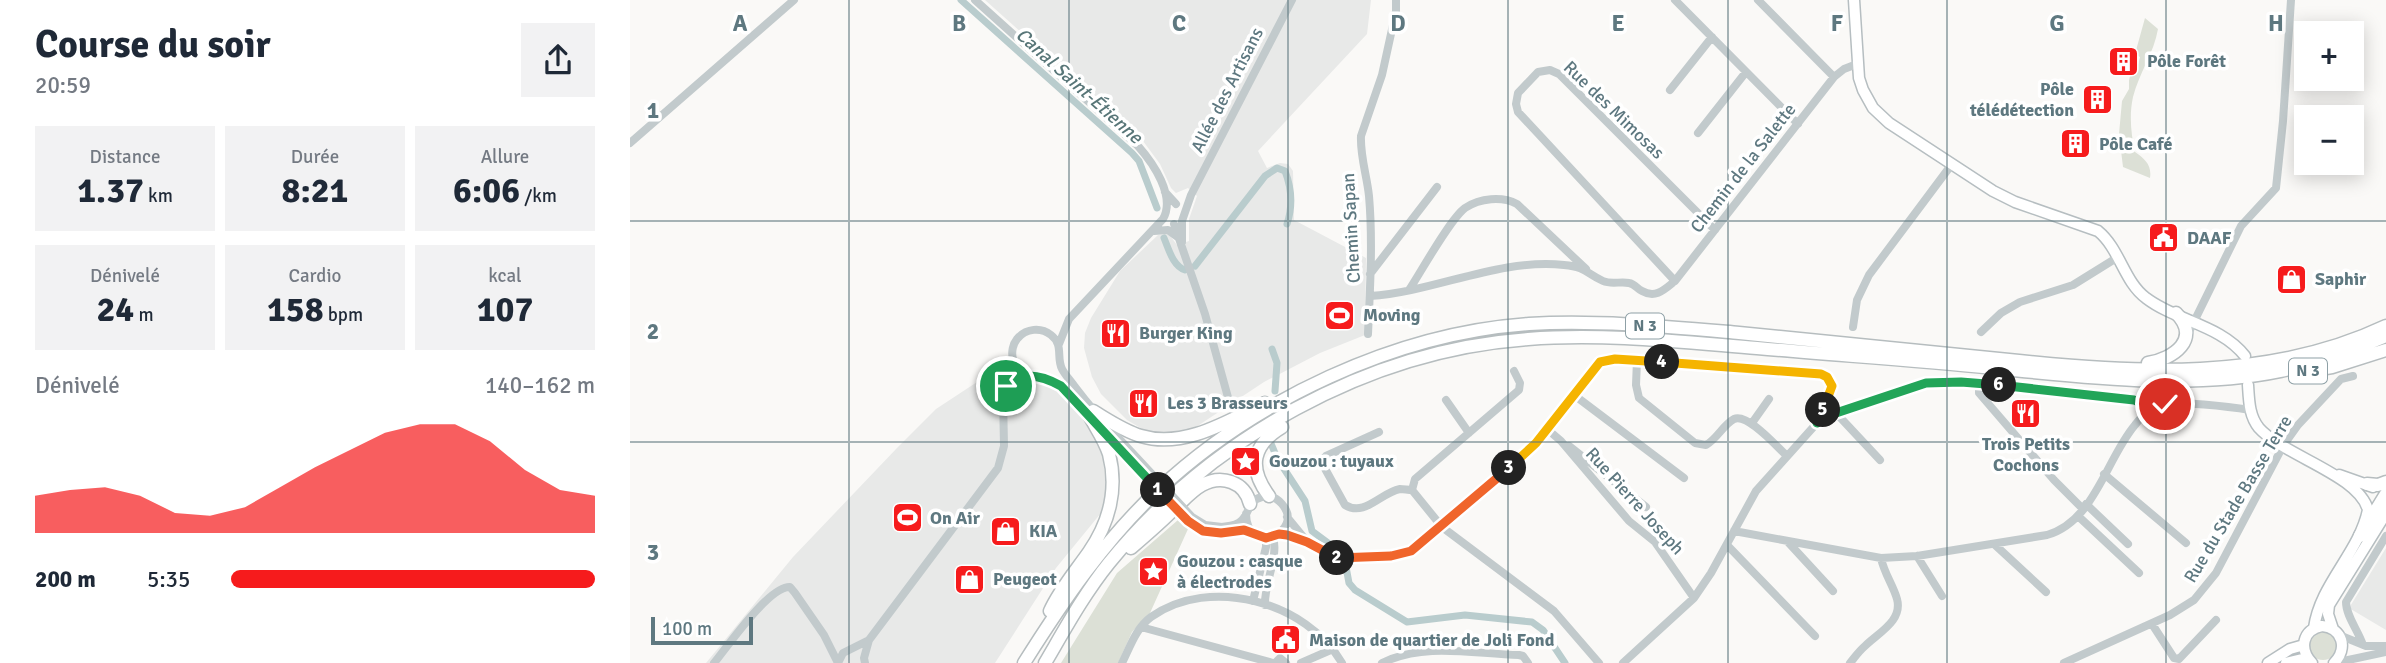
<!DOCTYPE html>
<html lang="fr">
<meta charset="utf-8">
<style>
:root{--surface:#fff;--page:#f2f2f3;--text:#1f2937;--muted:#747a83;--accent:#f61b1c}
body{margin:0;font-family:Signika,sans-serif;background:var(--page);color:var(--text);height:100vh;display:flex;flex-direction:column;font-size:26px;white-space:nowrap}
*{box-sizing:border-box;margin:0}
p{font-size:23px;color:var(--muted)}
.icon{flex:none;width:38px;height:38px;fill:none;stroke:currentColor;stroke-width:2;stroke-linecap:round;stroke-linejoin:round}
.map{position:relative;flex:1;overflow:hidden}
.side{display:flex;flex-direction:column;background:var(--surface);width:630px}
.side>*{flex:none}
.tools{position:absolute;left:1664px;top:21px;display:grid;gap:14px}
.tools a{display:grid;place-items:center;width:70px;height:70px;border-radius:0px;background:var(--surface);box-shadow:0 4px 18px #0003;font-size:35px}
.scale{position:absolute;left:21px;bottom:18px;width:102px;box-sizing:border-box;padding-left:7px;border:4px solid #5e7880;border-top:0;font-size:19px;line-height:24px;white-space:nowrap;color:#5e7880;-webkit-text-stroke:5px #fff;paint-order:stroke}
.pin{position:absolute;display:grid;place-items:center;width:60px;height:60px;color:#fff;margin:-30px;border:4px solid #fff;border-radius:50%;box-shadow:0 2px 7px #0007}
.km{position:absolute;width:35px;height:35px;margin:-18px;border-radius:50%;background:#222;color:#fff;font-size:19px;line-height:35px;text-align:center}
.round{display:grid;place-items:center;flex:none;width:74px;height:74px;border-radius:0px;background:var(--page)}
.head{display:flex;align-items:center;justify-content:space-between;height:119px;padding:0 35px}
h1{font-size:38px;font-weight:800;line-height:52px}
.figures{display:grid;grid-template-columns:repeat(3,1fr);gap:10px;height:119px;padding:7px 35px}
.figures div{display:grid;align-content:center;border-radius:0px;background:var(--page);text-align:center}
.figures b{font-size:35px;font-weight:800}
.figures small{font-size:19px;font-weight:400}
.figures p{font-size:19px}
.chart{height:196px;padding:14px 35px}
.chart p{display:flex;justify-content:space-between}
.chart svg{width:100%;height:126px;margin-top:7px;fill:var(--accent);opacity:.7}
ul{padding:0 35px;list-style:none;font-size:23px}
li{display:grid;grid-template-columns:112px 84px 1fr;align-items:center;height:52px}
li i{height:18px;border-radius:9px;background:var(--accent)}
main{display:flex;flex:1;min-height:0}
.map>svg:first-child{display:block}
.built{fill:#e8e9e8}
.green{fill:#dce0d6}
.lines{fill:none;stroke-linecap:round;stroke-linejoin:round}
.canal{stroke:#b9cccd;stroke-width:7}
.major-casing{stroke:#b6bec1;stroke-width:13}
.highway-casing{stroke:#b6bdbf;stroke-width:15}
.minor{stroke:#c2cacc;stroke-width:8}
.major{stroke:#fff;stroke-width:10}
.highway{stroke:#fff;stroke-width:12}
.minor-bridge{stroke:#c2cacc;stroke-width:8}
.split-1-casing{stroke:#fff;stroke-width:14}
.split-2-casing{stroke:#fff;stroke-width:14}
.split-3-casing{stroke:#fff;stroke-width:14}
.split-4-casing{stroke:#fff;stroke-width:14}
.split-5-casing{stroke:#fff;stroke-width:14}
.split-6-casing{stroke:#fff;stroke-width:14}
.split-7-casing{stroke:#fff;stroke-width:14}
.split-1{stroke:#22a559;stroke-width:9}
.split-2{stroke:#f0652b;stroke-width:9}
.split-3{stroke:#f0652b;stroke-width:9}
.split-4{stroke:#f5b400;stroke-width:9}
.split-5{stroke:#f5b400;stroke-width:9}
.split-6{stroke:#22a559;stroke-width:9}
.split-7{stroke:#22a559;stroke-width:9}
.grid{fill:none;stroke:#5e7880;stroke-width:2;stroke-opacity:0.55}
.labels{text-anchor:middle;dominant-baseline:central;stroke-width:7;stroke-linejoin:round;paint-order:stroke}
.shield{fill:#fff;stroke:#8ea0a6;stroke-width:2}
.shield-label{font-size:16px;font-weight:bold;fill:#5e7880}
.poi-label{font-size:18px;font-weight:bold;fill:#5e7880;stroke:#fff;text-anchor:start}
.street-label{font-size:18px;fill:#5e7880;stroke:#fff}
.water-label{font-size:19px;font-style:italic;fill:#587678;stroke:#fff}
.grid-label{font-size:23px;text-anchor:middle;font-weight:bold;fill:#5e7880;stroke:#fff;stroke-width:7;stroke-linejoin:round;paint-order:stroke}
</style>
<main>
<section class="side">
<div class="head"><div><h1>Course du soir</h1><p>20:59</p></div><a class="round"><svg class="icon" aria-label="share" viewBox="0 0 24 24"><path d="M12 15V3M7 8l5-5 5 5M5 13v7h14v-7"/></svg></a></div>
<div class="figures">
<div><p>Distance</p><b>1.37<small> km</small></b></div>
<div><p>Durée</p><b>8:21</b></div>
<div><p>Allure</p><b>6:06<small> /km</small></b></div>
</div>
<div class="figures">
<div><p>Dénivelé</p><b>24<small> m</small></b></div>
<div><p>Cardio</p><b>158<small> bpm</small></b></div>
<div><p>kcal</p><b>107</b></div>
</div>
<div class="chart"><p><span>Dénivelé</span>140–162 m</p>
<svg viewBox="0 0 160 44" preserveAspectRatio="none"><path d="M0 44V31L10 29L20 28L30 31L40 37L50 38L60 35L70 28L80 21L90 15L100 9L110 6L120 6L130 12L140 22L150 29L160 31V44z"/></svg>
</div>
<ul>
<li><b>200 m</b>5:35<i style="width:100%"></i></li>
</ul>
</section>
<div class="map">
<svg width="1756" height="663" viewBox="0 0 1756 663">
<rect width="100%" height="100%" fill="#faf9f7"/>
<path class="built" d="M 355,0 L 741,0 L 737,34 L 628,151 L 637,168 L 650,163 L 658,164 L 663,171 L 664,220 L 736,258 L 735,335 L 690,353 L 634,382 L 563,429 L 545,433 L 529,433 L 514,430 L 497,420 L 471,394 L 462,377 L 454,348 L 455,333 L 461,318 L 490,271 L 528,235 L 539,234 L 547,245 L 559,241 L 559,219 L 567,196 L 558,188 L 546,193 L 541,188 L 530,164 L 513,141 Z
M 376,363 L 384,372 L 392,378 L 418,382 L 454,420 L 473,457 L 476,492 L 471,513 L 426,568 L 365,663 L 76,663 L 163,557 L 267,448 L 306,409 Z
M 1756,548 L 1756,630 L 1719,608 Z"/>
<path class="green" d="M 1515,18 L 1528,29 C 1524,53 1509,73 1503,97 C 1499,115 1501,134 1505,152 C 1515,159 1522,165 1520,178 L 1493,167 L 1489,134 L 1492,101 L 1499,89 L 1499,80 L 1503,65 L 1508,65 L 1510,57 L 1505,54 Z
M 548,520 L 558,529 L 520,613 L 502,632 L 488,663 L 431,663 L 487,573 Z
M1679 646a14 14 0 1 1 28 0a14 14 0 1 1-28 0Z"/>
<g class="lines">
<path class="canal" d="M 331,0 L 502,153 L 509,161 L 527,208
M 534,238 C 539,250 543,266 555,270
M 565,266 L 635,176 L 647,168 L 655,171 C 662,189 663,206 657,224
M 642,349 L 647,363 L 645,391
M 640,441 L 647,458 L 675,501 L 682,531 L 713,554
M 716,567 L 719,583 L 725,590 L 777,622 L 835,615 L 902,622 L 913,630 L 935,663"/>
<defs>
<path id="major" d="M 1224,0 L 1229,78 L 1233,90 L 1243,108 L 1259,123 L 1363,191 L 1385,202 L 1468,231 C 1490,249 1494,282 1516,298 C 1546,321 1591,325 1615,356
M 1618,385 C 1619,400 1619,416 1629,428 C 1654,456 1729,475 1738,510 C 1729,553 1690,584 1684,628
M 1709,475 L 1743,487
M 1703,629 L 1698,614 L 1699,605 L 1755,515 L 1754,509
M 1638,663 L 1660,649 L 1674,645
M 1656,663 L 1672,659 L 1680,662
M 1682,663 C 1669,649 1672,630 1692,626 C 1713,628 1718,649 1704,663"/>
<path id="highway" d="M 1518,363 C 1543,359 1572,339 1546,313
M 1684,370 L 1702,367 L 1756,350
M 463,411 C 478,420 494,431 511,436 C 554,449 598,421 635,403
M 1737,484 L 1748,485 L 1756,482
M 639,496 C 618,468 622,445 652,427
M 1755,515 L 1756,513
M 1730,536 L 1756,494
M 501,548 C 515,536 529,524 542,511 C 552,502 561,491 572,485 C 592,474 615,482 620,504
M 420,611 C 430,589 445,572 459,552 C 479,523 488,489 479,454 C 475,441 466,428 459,415
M 394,663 C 433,601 474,541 527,491 C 624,400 766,333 899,324 C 968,320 1040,327 1109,333 C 1199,342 1289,351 1379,360 C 1505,373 1638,382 1756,326
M 415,663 C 435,629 454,594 479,563 C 580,439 737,350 898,339 C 974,333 1052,342 1127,348 C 1206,355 1285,360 1363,368 C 1455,377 1560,390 1651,371 C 1688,363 1722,351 1756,336"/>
</defs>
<use href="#major" class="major-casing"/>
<use href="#highway" class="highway-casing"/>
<path class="minor" d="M 345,0 L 508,146 C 523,163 546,196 533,219 L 439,319 L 429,344
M 1045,0 L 1168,124
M 1128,0 L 1204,77
M 1040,90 L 1082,37
M 1068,133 L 1116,72
M 0,143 L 164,0
M 535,192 L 546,204
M 544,224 L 575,314 L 599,401 L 603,407
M 524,231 L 538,230 L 549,238
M 552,242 L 552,221 L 561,195 L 662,0
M 740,274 L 807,187
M 1045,281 L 888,112 L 886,104 L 888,93 L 908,72 L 920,70 L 929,74 L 1085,230
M 779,290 C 791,272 820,219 835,208 C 850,198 872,196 887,204 L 956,269
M 740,296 C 805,292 868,258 934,265 C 956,267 956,273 973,281 C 982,285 990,281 999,283 C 1005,284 1007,289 1012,291 C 1026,299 1035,289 1045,281 L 1204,77 L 1214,69 L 1227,64
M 1223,327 L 1227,300 L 1239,275 L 1322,164
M 1351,332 L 1371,313 L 1390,302 L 1443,285 L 1488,257
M 738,334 C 740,288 743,242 739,196 C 737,176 730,156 731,136 L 752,75 L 766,11 L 766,0
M 1556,338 L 1611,226 L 1646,188 L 1653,121 L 1661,0
M 1007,360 L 1006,385 L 1009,398 L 1065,443 L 1076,445 C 1087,439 1093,425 1104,419 C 1118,413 1147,447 1157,456
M 1349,383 L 1349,393 L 1424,480 L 1453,509
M 944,395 L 1054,478
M 816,400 L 839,433
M 1206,413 L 1250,460
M 461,418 C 451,407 440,392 427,384 C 411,375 388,380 383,359 C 381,352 383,344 387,339 C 396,328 411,327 421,335 C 434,345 426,357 432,369 C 435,375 441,381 445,387 C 460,407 477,426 494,444
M 1122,423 L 1139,399
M 470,428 L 490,449
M 917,429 L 931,441 L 999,521 L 1025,542 L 1064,598
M 749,432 L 696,456 L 693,459 L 693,465 L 715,505 C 735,517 750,493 770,489 C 774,489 778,490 782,490 L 785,479 L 889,390 L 890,383 L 884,371
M 939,446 L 1016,507
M 1474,474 L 1556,543
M 782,490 L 812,527 L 924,611 L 969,663
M 1456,504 L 1498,544
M 1448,516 L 1509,573
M 657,517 L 675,539
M 592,527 C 599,526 607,526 612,520 C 620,512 618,500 632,497 C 640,495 647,498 652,504 C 676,532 617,557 616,514
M 1104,531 L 1251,558 L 1287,556 L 1417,535 C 1465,521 1476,459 1505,425 C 1511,417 1520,408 1529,405 C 1545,400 1602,407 1620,410
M 591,533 L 614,530 L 622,532
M 649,533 L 677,542 L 696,553 L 715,559 L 761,556 L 781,551 L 812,527 L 907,443 L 966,366 L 976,360 L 985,359 L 1191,374 L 1197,377 L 1202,386 L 1187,423
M 1157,541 L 1203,591
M 1364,544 L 1416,592
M 1097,545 L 1185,636
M 1287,556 L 1312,596
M 623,601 L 636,547 L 636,538
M 635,605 C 634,583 649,557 643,537
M 1522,624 L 1544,658 L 1549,659 L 1586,620
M 511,627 L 643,663
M 1709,635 L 1736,646 L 1756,646
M 1733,645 C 1728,630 1716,616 1716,602 L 1756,536
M 84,663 C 98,646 139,586 160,587 L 165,593 L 194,635 L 208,663
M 208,663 L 213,653 L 239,640
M 235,663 L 234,658 L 239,640 L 368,468 L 374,446 L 373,396 L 383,361
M 492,663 C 500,647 506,628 521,617 C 580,575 677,602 712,663
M 645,663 L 650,658 L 656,663
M 671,663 L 703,649
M 752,663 C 795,642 843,654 889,655 L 893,656 L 898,663
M 993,663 L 1064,598 L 1081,573 L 1126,491 L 1187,423 L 1206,413 L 1282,387 L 1310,382 L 1349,383 L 1504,400 L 1522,408
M 1220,663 C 1225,657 1229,651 1235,646 C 1248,633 1273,621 1267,599 C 1263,585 1254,573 1251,558
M 1434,663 L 1540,615 L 1564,600 L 1586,573 L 1653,446 L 1668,425 L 1711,379 L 1723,376
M 1704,663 L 1756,652"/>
<use href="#major" class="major"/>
<use href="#highway" class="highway"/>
<path class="minor-bridge" d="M 494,444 L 562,517 L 575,525 L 592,527
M 490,449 L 558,521 L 573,531 L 591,533"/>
</g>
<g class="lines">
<defs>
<path id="split-1" d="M 376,386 C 392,370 413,376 431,386 L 528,490"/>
<path id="split-2" d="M 528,490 L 558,521 L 573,531 L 591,533 L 614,530 L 636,538 L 649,534 L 657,535 L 677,542 L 707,558"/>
<path id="split-3" d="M 707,558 L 761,556 L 781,551 L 879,468"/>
<path id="split-4" d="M 879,468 L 906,443 L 970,362 L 985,359 L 1032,362"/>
<path id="split-5" d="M 1032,362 L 1191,374 L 1197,377 L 1202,386 L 1193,410"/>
<path id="split-6" d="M 1193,410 L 1187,423 L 1206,413 L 1296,383 L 1331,382 L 1369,385"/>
<path id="split-7" d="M 1369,385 L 1504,400 L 1522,408 L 1535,404"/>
</defs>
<use href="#split-1" class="split-1-casing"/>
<use href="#split-2" class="split-2-casing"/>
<use href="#split-3" class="split-3-casing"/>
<use href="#split-4" class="split-4-casing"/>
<use href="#split-5" class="split-5-casing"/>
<use href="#split-6" class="split-6-casing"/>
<use href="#split-7" class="split-7-casing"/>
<use href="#split-1" class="split-1"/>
<use href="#split-2" class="split-2"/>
<use href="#split-3" class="split-3"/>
<use href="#split-4" class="split-4"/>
<use href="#split-5" class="split-5"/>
<use href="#split-6" class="split-6"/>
<use href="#split-7" class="split-7"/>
</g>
<path class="grid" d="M 219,0 L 219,663M 439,0 L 439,663M 658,0 L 658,663M 878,0 L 878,663M 1098,0 L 1098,663M 1317,0 L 1317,663M 1536,0 L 1536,663M 0,221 L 1756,221M 0,442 L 1756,442"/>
<defs>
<symbol id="building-square" viewBox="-11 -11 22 22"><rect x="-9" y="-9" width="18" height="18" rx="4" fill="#f61b1c" stroke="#fff"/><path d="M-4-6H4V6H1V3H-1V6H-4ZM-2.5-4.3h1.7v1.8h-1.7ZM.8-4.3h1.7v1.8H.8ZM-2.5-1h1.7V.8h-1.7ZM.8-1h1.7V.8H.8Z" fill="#fff"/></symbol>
<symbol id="civic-square" viewBox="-11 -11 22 22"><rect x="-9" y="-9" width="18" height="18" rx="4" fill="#f61b1c" stroke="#fff"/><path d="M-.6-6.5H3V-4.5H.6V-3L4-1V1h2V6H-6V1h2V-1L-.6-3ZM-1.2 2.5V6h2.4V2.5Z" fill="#fff"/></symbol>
<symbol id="shop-square" viewBox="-11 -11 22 22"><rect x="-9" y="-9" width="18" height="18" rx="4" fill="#f61b1c" stroke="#fff"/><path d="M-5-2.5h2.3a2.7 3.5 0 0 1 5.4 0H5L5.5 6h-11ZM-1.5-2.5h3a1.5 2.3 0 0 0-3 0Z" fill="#fff"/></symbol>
<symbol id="stadium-square" viewBox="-11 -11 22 22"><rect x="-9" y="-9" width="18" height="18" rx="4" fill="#f61b1c" stroke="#fff"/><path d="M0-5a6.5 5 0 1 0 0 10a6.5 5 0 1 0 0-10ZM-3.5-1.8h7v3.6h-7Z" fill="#fff"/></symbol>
<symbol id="restaurant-square" viewBox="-11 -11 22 22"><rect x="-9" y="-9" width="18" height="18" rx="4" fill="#f61b1c" stroke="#fff"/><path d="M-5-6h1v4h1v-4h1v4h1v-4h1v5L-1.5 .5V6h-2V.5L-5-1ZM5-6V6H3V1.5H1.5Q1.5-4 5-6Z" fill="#fff"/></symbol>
<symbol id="sight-square" viewBox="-11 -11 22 22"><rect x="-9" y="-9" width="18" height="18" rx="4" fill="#f61b1c" stroke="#fff"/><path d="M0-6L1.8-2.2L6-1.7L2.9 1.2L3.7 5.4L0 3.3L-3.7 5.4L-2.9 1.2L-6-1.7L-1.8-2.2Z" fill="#fff"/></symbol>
</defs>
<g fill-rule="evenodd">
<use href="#building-square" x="1476" y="44" width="35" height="35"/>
<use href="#building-square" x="1450" y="82" width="35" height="35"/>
<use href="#building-square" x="1428" y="126" width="35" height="35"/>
<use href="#civic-square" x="1516" y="220" width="35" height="35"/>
<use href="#shop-square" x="1644" y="262" width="35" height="35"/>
<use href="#stadium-square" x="692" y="298" width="35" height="35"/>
<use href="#restaurant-square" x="468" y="316" width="35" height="35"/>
<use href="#restaurant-square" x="496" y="386" width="35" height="35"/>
<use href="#restaurant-square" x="1378" y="396" width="35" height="35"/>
<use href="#sight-square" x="598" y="444" width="35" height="35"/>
<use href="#stadium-square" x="260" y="500" width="35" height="35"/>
<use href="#shop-square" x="358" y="514" width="35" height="35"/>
<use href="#sight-square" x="506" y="554" width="35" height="35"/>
<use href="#shop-square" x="322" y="562" width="35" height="35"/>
<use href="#civic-square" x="638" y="622" width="35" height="35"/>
</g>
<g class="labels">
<g class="shield">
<rect x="996" y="313.5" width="38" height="25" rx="5"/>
<rect x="1659" y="358.5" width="38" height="25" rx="5"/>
</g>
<g class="shield-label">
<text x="1015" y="326">N 3</text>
<text x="1678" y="371">N 3</text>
</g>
<g class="poi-label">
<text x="1517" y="61">Pôle Forêt</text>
<text x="1444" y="89" text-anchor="end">Pôle<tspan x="1444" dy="21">télédétection</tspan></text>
<text x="1469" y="144">Pôle Café</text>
<text x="1557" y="238">DAAF</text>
<text x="1685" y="279">Saphir</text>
<text x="733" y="315">Moving</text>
<text x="509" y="333">Burger King</text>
<text x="537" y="403">Les 3 Brasseurs</text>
<text x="1396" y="444" text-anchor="middle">Trois Petits<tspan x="1396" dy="21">Cochons</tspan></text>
<text x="639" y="461">Gouzou : tuyaux</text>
<text x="300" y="518">On Air</text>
<text x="399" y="531">KIA</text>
<text x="547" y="561">Gouzou : casque<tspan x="547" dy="21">à électrodes</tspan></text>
<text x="363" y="579">Peugeot</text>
<text x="679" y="640">Maison de quartier de Joli Fond</text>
</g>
<g class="street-label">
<text transform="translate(597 90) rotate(-63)">Allée des Artisans</text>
<text transform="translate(984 110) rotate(44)">Rue des Mimosas</text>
<text transform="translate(1113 168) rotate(-52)">Chemin de la Salette</text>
<text transform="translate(721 228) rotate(-93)">Chemin Sapan</text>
<text transform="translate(1608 499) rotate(-59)">Rue du Stade Basse Terre</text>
<text transform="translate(1005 501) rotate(48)">Rue Pierre Joseph</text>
</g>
<g class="water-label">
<text transform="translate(449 86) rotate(42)">Canal Saint-Étienne</text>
</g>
</g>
<g class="grid-label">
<text x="110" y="31">A</text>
<text x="329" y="31">B</text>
<text x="549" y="31">C</text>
<text x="768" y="31">D</text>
<text x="988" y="31">E</text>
<text x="1207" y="31">F</text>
<text x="1427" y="31">G</text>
<text x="1646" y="31">H</text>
<text x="23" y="118">1</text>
<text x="23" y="339">2</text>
<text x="23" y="560">3</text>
</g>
</svg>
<div class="tools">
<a>+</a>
<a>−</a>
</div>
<div class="scale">100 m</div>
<div class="pin" style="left:376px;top:386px;background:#1e9e55"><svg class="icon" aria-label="arrive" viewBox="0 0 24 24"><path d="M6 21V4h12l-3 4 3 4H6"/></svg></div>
<div class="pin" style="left:1535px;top:404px;background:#d93025"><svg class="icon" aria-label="check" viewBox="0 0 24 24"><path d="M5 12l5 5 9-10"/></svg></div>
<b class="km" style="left:528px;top:490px">1</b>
<b class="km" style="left:707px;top:558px">2</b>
<b class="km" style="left:879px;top:468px">3</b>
<b class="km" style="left:1032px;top:362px">4</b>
<b class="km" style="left:1193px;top:410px">5</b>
<b class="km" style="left:1369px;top:385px">6</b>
</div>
</main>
